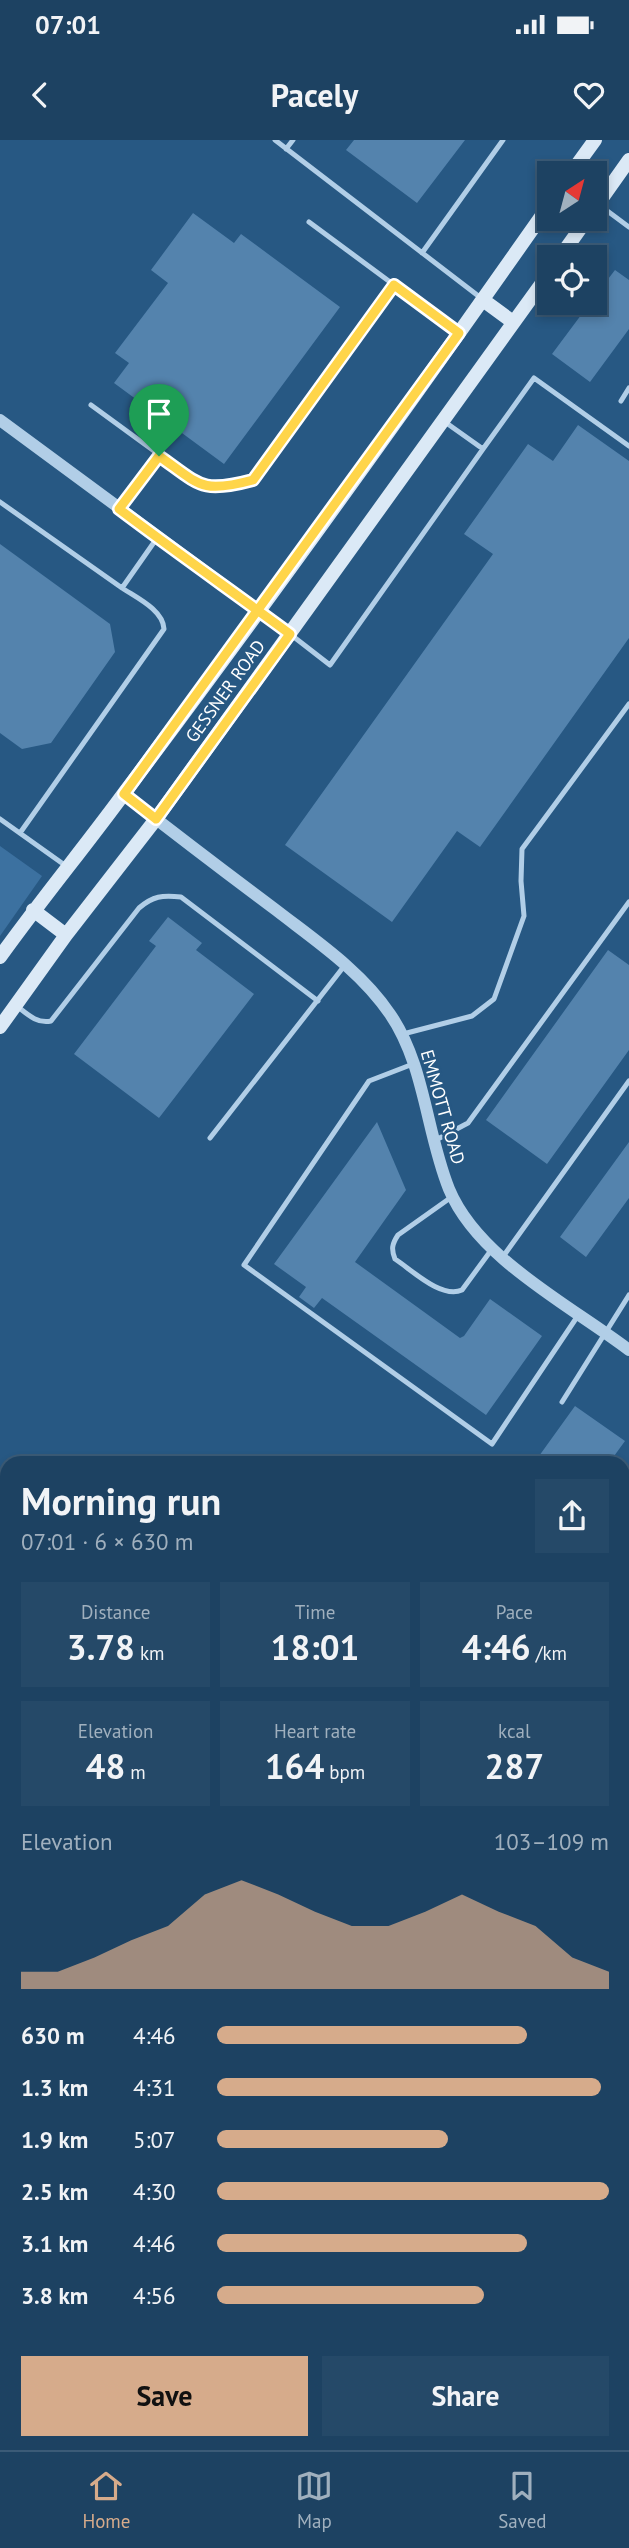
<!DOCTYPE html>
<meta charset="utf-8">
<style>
:root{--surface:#1d4262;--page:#254968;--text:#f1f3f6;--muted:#a0b0be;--line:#3b5b77;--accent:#d6ab8b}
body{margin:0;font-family:"PT Sans",sans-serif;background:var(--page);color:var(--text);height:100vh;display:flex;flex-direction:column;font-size:26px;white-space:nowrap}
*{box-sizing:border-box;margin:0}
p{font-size:23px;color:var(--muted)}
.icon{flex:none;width:38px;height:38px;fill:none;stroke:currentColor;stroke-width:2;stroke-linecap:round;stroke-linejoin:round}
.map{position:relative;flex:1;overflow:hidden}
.drawer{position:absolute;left:0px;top:1316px;width:630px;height:994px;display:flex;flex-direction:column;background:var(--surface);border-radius:21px 21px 0 0;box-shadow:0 4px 10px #0003,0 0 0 2px var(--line)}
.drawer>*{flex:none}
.needle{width:46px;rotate:36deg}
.controls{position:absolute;left:537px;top:21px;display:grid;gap:14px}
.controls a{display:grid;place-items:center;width:70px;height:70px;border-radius:0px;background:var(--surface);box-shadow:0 4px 10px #0003,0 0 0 2px var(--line);font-size:35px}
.pin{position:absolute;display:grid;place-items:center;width:60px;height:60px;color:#fff;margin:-72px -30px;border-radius:50% 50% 50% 0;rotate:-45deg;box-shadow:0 0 7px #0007}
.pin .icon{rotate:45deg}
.round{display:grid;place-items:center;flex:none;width:74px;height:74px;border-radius:0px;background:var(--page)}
.headline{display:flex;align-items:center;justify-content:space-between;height:119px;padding:0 21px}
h1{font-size:38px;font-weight:700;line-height:52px}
.stats{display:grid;grid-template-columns:repeat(3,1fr);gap:10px;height:119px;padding:7px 21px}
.stats div{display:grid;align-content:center;border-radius:0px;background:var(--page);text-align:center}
.stats b{font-size:35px;font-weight:700}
.stats small{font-size:19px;font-weight:400}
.stats p{font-size:19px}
.chart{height:196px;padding:14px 21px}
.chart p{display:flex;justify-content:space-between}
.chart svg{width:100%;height:126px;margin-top:7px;fill:var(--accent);opacity:.7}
.action{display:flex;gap:14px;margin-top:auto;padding:14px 21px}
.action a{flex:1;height:80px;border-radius:0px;background:var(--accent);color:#111;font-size:28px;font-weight:700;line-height:80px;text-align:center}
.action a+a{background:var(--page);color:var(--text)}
ul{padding:0 21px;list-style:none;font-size:23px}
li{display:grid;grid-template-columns:112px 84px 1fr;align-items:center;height:52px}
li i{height:18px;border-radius:9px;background:var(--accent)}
.status{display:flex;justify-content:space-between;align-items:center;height:49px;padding:0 35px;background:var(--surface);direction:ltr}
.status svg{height:19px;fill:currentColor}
header{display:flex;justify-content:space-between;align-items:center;height:91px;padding:0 21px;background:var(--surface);font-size:32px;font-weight:700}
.menu{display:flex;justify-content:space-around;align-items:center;height:98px;border-top:2px solid var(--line);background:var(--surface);font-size:19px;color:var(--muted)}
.menu a{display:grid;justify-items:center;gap:4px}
.menu .on{color:var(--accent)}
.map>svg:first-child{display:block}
.green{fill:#3c71a0}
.building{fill:#5483ad}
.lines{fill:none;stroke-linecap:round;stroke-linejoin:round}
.service{stroke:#b1cee7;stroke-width:5}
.minor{stroke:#b1cee7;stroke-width:7}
.tertiary{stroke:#b1cee7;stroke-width:12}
.secondary{stroke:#dbe9f6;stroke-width:14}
.route-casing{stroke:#fff;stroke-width:14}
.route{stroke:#ffd54a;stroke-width:9}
.labels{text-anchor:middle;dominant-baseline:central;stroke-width:5;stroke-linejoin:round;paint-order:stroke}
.street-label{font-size:18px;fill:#fff;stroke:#275883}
</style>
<div class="status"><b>07:01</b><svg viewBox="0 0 49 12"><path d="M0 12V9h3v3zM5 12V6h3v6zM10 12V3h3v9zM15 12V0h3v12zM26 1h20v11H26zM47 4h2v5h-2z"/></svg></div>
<header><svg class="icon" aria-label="back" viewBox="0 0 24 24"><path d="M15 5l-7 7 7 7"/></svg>Pacely<svg class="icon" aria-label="heart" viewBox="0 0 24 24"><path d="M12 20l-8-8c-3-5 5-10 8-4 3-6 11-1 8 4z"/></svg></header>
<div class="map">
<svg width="629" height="2310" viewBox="0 0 629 2310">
<rect width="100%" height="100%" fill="#275883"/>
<path class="green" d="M 0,706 L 42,736 L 0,796 Z"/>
<path class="building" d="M 354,0 L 465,0 L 417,63 L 346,10 Z
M 193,73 L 234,103 L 241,94 L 340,167 L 224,324 L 114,243 L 129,223 L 115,213 L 168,143 L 151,130 Z
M 615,130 L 629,140 L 629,189 L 590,242 L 552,214 L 590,163 L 595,163 L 595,156 Z
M 578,285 L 629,321 L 629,498 L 480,707 L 457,691 L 392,782 L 285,705 L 493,414 L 464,394 L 528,304 L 553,321 Z
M 0,404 L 110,484 L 115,512 L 51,603 L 22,609 L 0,593 Z
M 168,777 L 202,803 L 196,810 L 254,854 L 159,978 L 74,914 L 156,806 L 149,801 Z
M 608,810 L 629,825 L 629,910 L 547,1024 L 486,980 Z
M 377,982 L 406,1050 L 355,1122 L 460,1198 L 464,1196 L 490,1159 L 542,1196 L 486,1275 L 322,1158 L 314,1168 L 299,1157 L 306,1147 L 274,1124 Z
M 629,1002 L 629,1058 L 586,1117 L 560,1097 Z
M 575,1266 L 625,1301 L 609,1323 L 534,1323 Z
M 629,1459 L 629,1479 L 623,1475 L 623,1467 Z
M 0,1477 L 7,1482 L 0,1495 Z
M 625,1567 L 629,1570 L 629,1641 L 623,1650 L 623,1571 Z
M 629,1856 L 629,1952 L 623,1960 L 623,1864 Z
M 623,2176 L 629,2180 L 629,2236 L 623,2232 Z
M 433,2303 L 470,2303 L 479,2310 L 428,2310 Z
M 568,2303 L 615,2303 L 610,2310 L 578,2310 Z"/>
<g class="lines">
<path class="service" d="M 275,0 L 481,158
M 286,9 L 293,0
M 598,64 L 629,87
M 309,82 L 459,193
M 422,113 L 503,0
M 621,261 L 629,248
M 91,265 L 202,346 L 225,348 L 253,340 L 394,145
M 483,309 L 534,238 L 629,306
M 0,362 L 122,448
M 119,369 L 159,315
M 290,494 L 330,525 L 483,309 L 445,282
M 0,679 L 66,726
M 20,693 L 164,489 C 163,470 137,458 122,448 L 157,398
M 18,867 C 28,875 38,884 51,881 L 139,768 C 153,756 162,755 181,757 L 318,861
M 403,894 L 472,876 L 494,859 L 524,776 L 521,741 L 522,709 L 629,564
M 413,924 L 369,941 L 244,1125 L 492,1304 L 579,1174
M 210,998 L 345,825
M 434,1001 L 468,983 L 629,762
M 453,1056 L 398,1095 C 392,1104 391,1109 395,1119 C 412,1130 441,1159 462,1150 L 492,1109
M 502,1118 L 629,941
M 562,1262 L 629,1155
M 0,1809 L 7,1799
M 0,1914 L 7,1919
M 623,2007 L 629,2001
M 623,2111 L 629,2115
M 0,2273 L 7,2278
M 30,2303 L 34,2310
M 527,2303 L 537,2310
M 10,2310 L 15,2303
M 188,2310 L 193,2303
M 404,2310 L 409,2303"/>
<path class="minor" d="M 0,1682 L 7,1687
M 623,1702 L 629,1694
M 623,1780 L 629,1784"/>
<path class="tertiary" d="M 0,280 L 290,494
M 124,654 C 174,693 225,732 276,770 C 316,801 361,831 390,874 C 425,925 426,992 449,1049 C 478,1119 570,1165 629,1210
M 623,1385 L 629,1376
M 0,2262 L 7,2252"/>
<path class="secondary" d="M 571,33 L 595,0
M 595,68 L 629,20
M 560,117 L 587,79
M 483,160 L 513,182
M 33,770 L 66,795
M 0,817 C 40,761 84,708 125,652 C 270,459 411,262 550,64
M 0,887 L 66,795 L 156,679 L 550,132"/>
</g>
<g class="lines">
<defs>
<path id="route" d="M 159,316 L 119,369 C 176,412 233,452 290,494 L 156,679 L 124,654 L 459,193 L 394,145 L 253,340 C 201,354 200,345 159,316"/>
</defs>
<use href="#route" class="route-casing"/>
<use href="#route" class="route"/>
</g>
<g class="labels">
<g class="street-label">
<text transform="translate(225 551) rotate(-54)">GESSNER ROAD</text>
<text transform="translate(443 967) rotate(74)">EMMOTT ROAD</text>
</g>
</g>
</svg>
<div class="controls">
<a><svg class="needle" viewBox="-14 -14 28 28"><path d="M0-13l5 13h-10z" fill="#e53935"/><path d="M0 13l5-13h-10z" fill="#a0b0be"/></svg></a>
<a><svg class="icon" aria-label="locate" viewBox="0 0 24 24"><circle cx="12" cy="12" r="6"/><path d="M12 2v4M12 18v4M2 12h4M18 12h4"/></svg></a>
</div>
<div class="pin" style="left:159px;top:316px;background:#1e9e55"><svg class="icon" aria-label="arrive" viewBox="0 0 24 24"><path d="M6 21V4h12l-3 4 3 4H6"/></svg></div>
<section class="drawer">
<div class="headline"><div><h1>Morning run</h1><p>07:01 · 6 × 630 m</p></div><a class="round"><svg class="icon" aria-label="share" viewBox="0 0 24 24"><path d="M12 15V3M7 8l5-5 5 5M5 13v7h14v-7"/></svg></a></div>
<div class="stats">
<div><p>Distance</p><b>3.78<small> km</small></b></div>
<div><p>Time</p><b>18:01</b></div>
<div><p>Pace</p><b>4:46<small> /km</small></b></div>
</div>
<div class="stats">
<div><p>Elevation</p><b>48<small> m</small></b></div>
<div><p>Heart rate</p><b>164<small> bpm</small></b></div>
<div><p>kcal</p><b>287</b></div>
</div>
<div class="chart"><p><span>Elevation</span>103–109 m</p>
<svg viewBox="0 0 160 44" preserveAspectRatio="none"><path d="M0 44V38L10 38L20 33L30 27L40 22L50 11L60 6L70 11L80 17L90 22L100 22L110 17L120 11L130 17L140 22L150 33L160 38V44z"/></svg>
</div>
<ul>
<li><b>630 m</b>4:46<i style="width:79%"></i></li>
<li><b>1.3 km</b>4:31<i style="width:98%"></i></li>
<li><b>1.9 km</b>5:07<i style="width:59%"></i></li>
<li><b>2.5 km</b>4:30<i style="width:100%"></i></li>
<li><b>3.1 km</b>4:46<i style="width:79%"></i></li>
<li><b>3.8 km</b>4:56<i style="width:68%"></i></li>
</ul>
<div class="action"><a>Save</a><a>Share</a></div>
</section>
</div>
<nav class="menu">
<a class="on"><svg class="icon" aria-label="home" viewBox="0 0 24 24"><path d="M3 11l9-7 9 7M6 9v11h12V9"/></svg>Home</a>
<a><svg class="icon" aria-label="map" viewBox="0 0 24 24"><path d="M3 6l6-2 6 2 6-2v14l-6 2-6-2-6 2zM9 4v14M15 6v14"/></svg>Map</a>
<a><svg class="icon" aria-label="saved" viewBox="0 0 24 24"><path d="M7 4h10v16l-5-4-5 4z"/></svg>Saved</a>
</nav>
